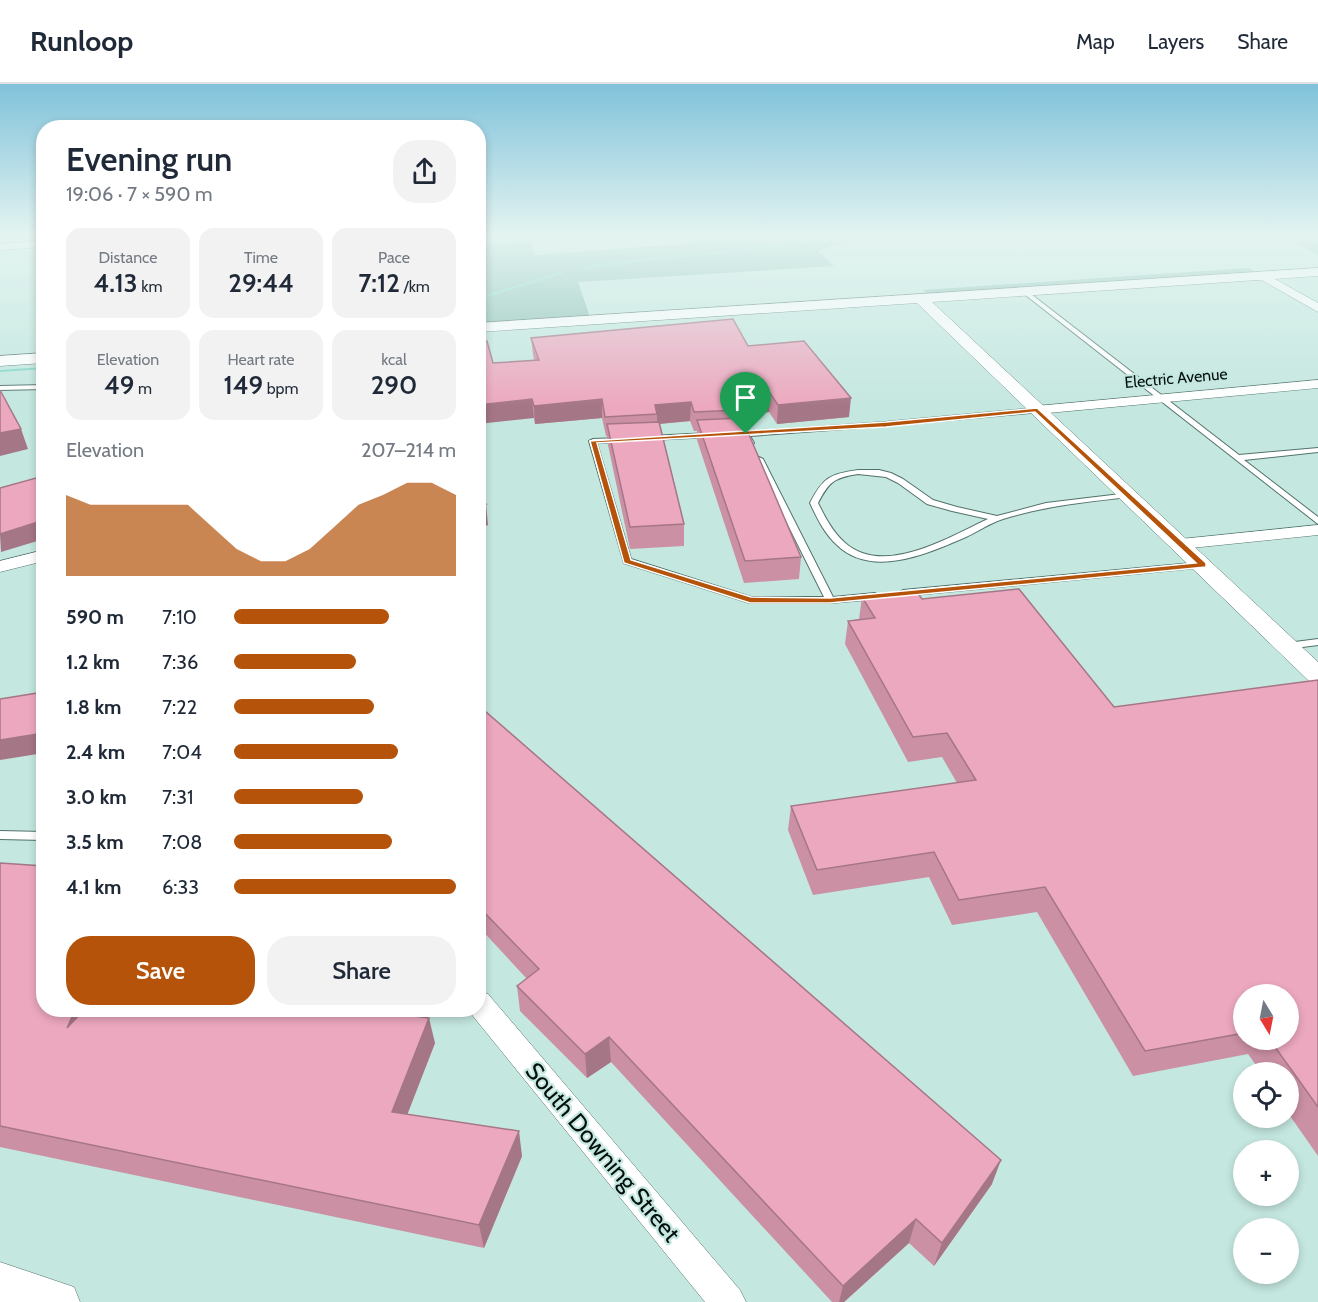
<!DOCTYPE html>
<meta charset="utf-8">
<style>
:root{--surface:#fff;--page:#f2f2f3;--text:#1f2937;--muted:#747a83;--line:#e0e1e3;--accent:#b45309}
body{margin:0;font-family:Cabin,sans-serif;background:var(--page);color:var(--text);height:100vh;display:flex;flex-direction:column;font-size:22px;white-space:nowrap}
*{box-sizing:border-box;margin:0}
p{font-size:20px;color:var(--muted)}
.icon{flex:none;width:33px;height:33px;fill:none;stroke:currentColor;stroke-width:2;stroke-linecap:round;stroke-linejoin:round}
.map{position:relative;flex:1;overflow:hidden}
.side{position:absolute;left:36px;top:36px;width:450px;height:897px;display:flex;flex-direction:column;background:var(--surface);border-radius:24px;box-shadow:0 3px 9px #0003}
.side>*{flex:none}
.needle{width:39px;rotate:170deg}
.tools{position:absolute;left:1233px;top:900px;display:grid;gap:12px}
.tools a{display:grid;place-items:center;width:66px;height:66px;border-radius:50%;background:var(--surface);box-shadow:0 3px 9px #0003;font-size:30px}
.pin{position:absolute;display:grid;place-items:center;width:51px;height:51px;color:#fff;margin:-62px -26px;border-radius:50% 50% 50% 0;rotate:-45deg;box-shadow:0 0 6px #0007}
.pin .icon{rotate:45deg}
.round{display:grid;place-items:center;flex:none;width:63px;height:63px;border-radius:24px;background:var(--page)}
.head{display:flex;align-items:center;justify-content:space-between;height:102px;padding:0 30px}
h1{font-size:33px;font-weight:600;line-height:45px}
.metrics{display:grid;grid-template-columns:repeat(3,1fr);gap:9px;height:102px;padding:6px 30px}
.metrics div{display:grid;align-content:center;border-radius:15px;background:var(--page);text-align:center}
.metrics b{font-size:26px;font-weight:600}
.metrics small{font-size:16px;font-weight:400}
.metrics p{font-size:16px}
.chart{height:168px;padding:12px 30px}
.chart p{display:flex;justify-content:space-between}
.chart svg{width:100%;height:108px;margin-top:6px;fill:var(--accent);opacity:.7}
.cta{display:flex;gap:12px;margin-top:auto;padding:12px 30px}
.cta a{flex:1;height:69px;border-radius:24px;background:var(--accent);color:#fff;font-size:24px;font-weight:600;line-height:69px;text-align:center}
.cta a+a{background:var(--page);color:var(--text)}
ul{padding:0 30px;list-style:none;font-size:20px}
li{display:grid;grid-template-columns:96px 72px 1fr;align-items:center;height:45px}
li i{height:15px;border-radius:8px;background:var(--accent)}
header{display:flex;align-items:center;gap:36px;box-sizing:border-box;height:84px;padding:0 30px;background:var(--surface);border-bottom:2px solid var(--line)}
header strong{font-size:28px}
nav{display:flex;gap:33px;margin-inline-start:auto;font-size:21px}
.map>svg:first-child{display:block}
.green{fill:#8ac0b4}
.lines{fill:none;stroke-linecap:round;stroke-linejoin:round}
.stream{fill:#84d7c6;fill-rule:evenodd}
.service-casing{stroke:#52726b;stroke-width:2}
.minor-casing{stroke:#52726b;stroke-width:1}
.tertiary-casing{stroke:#52726b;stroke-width:1}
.service{fill:#fff;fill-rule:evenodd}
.minor{fill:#fff;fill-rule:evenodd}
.tertiary{fill:#fff;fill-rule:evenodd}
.wall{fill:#cb90a4;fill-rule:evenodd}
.shaded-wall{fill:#a57686}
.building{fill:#eca8bf;stroke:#a57686;stroke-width:1.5}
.route{fill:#b45309;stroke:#fff;stroke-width:1.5;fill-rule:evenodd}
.labels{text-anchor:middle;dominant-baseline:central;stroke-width:4.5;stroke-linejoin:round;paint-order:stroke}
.far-street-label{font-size:16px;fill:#040f0d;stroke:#c4e7df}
.near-street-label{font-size:24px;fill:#040f0d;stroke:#c4e7df}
</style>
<header>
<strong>Runloop</strong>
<nav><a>Map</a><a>Layers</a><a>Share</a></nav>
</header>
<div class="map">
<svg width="1318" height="1218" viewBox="0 0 1318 1218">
<rect width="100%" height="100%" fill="#c4e7df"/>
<path class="green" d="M 711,151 L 863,151 L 818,167 L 834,182 L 578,198 L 591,236 L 479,244 L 479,160 L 531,157 L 535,171 L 684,160 Z
M 1282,151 L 1308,151 L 1318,156 L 1318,171 Z
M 1248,184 L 1262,192 L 932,214 L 923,206 Z"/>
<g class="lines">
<path class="stream" d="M 810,151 L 816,151 C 789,164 755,166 725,169 C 678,174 630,177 583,186 L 581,185 C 599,178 621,177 640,175 C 697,168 756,168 810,151 Z
M 561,188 L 564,189 L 478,216 L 478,213 Z
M 44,283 L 44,285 L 0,288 L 0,286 Z"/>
<defs>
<path id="service" d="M 1023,207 L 1027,207 L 1239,371 L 1318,364 L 1318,368 L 1244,376 L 1318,433 L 1318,440 L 1023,209 Z
M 44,301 L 44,305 L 0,306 L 0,302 Z
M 1037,324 L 1041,326 L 1040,328 L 886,342 L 750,352 L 754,359 L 750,361 L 747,361 L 741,350 L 745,348 L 886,338 Z
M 709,349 L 712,349 L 712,353 L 650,356 L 646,354 L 650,352 Z
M 619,354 L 623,356 L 622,358 L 597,359 L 631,475 L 751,513 L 824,513 L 755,375 L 759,373 L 763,375 L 833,513 L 875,509 L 880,512 L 875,515 L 830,519 L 750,519 L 624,479 L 589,357 L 593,355 Z
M 858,386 L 879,386 L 891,389 L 903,395 L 933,416 L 957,423 L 997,432 L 1046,419 L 1129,409 L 1133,411 L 1129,413 C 1087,418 1044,422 1003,435 C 990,439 979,447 966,453 C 929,469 872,495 837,461 C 824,449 817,434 810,419 C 823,394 829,390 858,386 ZM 858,390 L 886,393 L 898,399 L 927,420 L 952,427 L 988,435 C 949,453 883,494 844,458 C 832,447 825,433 818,419 C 829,398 833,394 858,390 Z
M 1203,478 L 1206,479 L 1207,481 L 1206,483 L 903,512 L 898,509 L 903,506 Z
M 1318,555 L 1318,561 L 1287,565 L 1282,562 L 1287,559 Z
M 0,747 L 44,748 L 44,756 L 0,755 Z"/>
<path id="minor" d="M 44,157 L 44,163 L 0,166 L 0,160 Z
M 1258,190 L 1266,190 L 1318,219 L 1318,228 L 1258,194 Z
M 1318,296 L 1318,304 L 1037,330 L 1030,326 L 1037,322 Z
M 1318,441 L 1318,451 L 1181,465 L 1172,460 L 1181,455 Z
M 44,466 L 44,477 L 0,488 L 0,477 Z
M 478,906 L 488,910 L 740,1206 L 746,1218 L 705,1218 L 468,926 L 478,926 Z"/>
<path id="tertiary" d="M 1318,184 L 1318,192 L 932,218 L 1318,578 L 1318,600 L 1309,597 L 917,219 L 478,248 L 478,239 Z
M 44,269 L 44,279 L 0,282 L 0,272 Z
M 0,1178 L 74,1203 L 80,1218 L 0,1218 Z"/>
</defs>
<use href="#service" class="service-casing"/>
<use href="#minor" class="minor-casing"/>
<use href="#tertiary" class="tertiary-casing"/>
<use href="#service" class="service"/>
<use href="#minor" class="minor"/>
<use href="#tertiary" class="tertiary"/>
</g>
<path class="wall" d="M 531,254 L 748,262 L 849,333 L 777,340 L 769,328 L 739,331 L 739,334 L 801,473 L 799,495 L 744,499 L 697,356 L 697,347 L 694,347 L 690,337 L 660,340 L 684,440 L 684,462 L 630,465 L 608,361 L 607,352 L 606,352 L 602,334 L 535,340 L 534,334 L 493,279 L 534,276 L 533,271 Z
M 862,513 L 922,515 L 1114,623 L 1318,596 L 1318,1072 L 1288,1029 L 1288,988 L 1261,988 L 1248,970 L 1133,992 L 1037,828 L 952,841 L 929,793 L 813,811 L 788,746 L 791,722 L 957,699 L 942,673 L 908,678 L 845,560 L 848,537 L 859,535 ZM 1244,910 L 1288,956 L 1244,956 Z
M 478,621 L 992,1100 L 934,1182 L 909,1159 L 844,1218 L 832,1218 L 611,978 L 587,994 L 520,927 L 517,902 L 527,895 L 478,842 Z
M 0,779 L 44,926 L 397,926 L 396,930 L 435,959 L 407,1030 L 522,1072 L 484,1164 L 0,1063 Z"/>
<path class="shaded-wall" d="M 770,309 L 769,328 L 739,331 L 739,326 L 734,313 Z
M 851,314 L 849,333 L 777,340 L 778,321 Z
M 532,315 L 534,334 L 478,340 L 478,321 Z
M 602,315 L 602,334 L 535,340 L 534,322 Z
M 691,318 L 690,337 L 657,340 L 657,330 L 655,321 Z
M 21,345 L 28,365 L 0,372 L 0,349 Z
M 486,420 L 488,441 L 478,445 L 478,423 Z
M 44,436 L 44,455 L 1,468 L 0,450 Z
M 44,649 L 44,669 L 0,676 L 0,656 Z
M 75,926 L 101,926 L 67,944 Z
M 380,926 L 397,926 L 386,952 L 379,927 Z
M 429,934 L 435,959 L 399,1052 L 392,1028 Z
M 609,953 L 611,978 L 587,994 L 585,970 Z
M 519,1047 L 522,1072 L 484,1164 L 479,1141 Z
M 1001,1076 L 992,1100 L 934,1182 L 942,1159 Z
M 916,1135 L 909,1159 L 844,1218 L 839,1218 L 843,1202 Z"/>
<path class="building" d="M 733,235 L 748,262 L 804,257 L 851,314 L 778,321 L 770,309 L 734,313 L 739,326 L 694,328 L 691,318 L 655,321 L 657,330 L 605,333 L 602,315 L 534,322 L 532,315 L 478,321 L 478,258 L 487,257 L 493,279 L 539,276 L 531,254 Z
M 0,306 L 21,345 L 0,349 Z
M 742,334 L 801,473 L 745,477 L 697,336 Z
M 659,338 L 684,440 L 630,443 L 607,340 Z
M 36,394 L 44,402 L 44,436 L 0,450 L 0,404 Z
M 478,415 L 486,420 L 478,423 Z
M 1019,505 L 1114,623 L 1318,596 L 1318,1023 L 1270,956 L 1288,956 L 1288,910 L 1244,910 L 1244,949 L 1145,967 L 1045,803 L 959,816 L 934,768 L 817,786 L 791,722 L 976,696 L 947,649 L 913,653 L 848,537 L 875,534 L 862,513 L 916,507 L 922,515 Z
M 44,608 L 44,649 L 0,656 L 0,615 Z
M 478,621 L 1001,1076 L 942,1159 L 916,1135 L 843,1202 L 609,953 L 585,970 L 517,902 L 539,885 L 478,822 Z
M 0,779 L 44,782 L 44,926 L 75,926 L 67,944 L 84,926 L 380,926 L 379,927 L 429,934 L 392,1028 L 519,1047 L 479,1141 L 0,1042 Z"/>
<linearGradient id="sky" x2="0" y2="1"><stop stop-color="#80c2da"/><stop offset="0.47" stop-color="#e4f4f1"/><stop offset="1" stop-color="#e4f4f1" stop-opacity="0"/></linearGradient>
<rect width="1318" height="322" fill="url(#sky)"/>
<path class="route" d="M 1037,324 L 1206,479 L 1206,483 L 830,519 L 750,519 L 624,479 L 590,357 L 886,338 ZM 1035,328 L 1196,479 L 830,514 L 751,513 L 631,476 L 597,359 L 886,343 Z"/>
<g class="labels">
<g class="far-street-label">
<text transform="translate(1176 294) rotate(-5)">Electric Avenue</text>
</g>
<g class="near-street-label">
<text transform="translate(603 1068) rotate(50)">South Downing Street</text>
</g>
</g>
</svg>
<div class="tools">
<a><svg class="needle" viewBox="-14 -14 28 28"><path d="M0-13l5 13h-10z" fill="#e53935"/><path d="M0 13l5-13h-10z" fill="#747a83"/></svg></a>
<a><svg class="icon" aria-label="locate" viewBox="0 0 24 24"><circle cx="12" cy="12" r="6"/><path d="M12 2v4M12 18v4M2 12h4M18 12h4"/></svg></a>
<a>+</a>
<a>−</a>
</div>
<div class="pin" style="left:746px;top:350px;background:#1e9e55"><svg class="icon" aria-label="arrive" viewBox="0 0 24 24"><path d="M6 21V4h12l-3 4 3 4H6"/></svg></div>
<section class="side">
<div class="head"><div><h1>Evening run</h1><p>19:06 · 7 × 590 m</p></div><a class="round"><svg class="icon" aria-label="share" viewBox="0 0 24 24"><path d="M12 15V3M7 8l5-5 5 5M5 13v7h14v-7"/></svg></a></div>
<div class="metrics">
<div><p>Distance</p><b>4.13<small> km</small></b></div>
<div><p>Time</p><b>29:44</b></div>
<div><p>Pace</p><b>7:12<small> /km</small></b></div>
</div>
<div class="metrics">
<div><p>Elevation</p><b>49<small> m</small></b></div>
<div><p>Heart rate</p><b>149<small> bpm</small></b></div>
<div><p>kcal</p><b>290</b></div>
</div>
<div class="chart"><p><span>Elevation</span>207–214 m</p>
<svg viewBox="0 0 160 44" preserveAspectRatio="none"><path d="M0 44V11L10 15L20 15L30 15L40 15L50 15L60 24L70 33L80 38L90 38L100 33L110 24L120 15L130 11L140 6L150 6L160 11V44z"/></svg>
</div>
<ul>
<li><b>590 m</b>7:10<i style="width:70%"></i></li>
<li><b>1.2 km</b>7:36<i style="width:55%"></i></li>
<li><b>1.8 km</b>7:22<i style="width:63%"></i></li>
<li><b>2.4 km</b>7:04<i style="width:74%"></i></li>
<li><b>3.0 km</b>7:31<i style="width:58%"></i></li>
<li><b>3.5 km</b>7:08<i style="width:71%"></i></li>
<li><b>4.1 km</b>6:33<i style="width:100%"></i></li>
</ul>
<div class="cta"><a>Save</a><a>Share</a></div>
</section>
</div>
